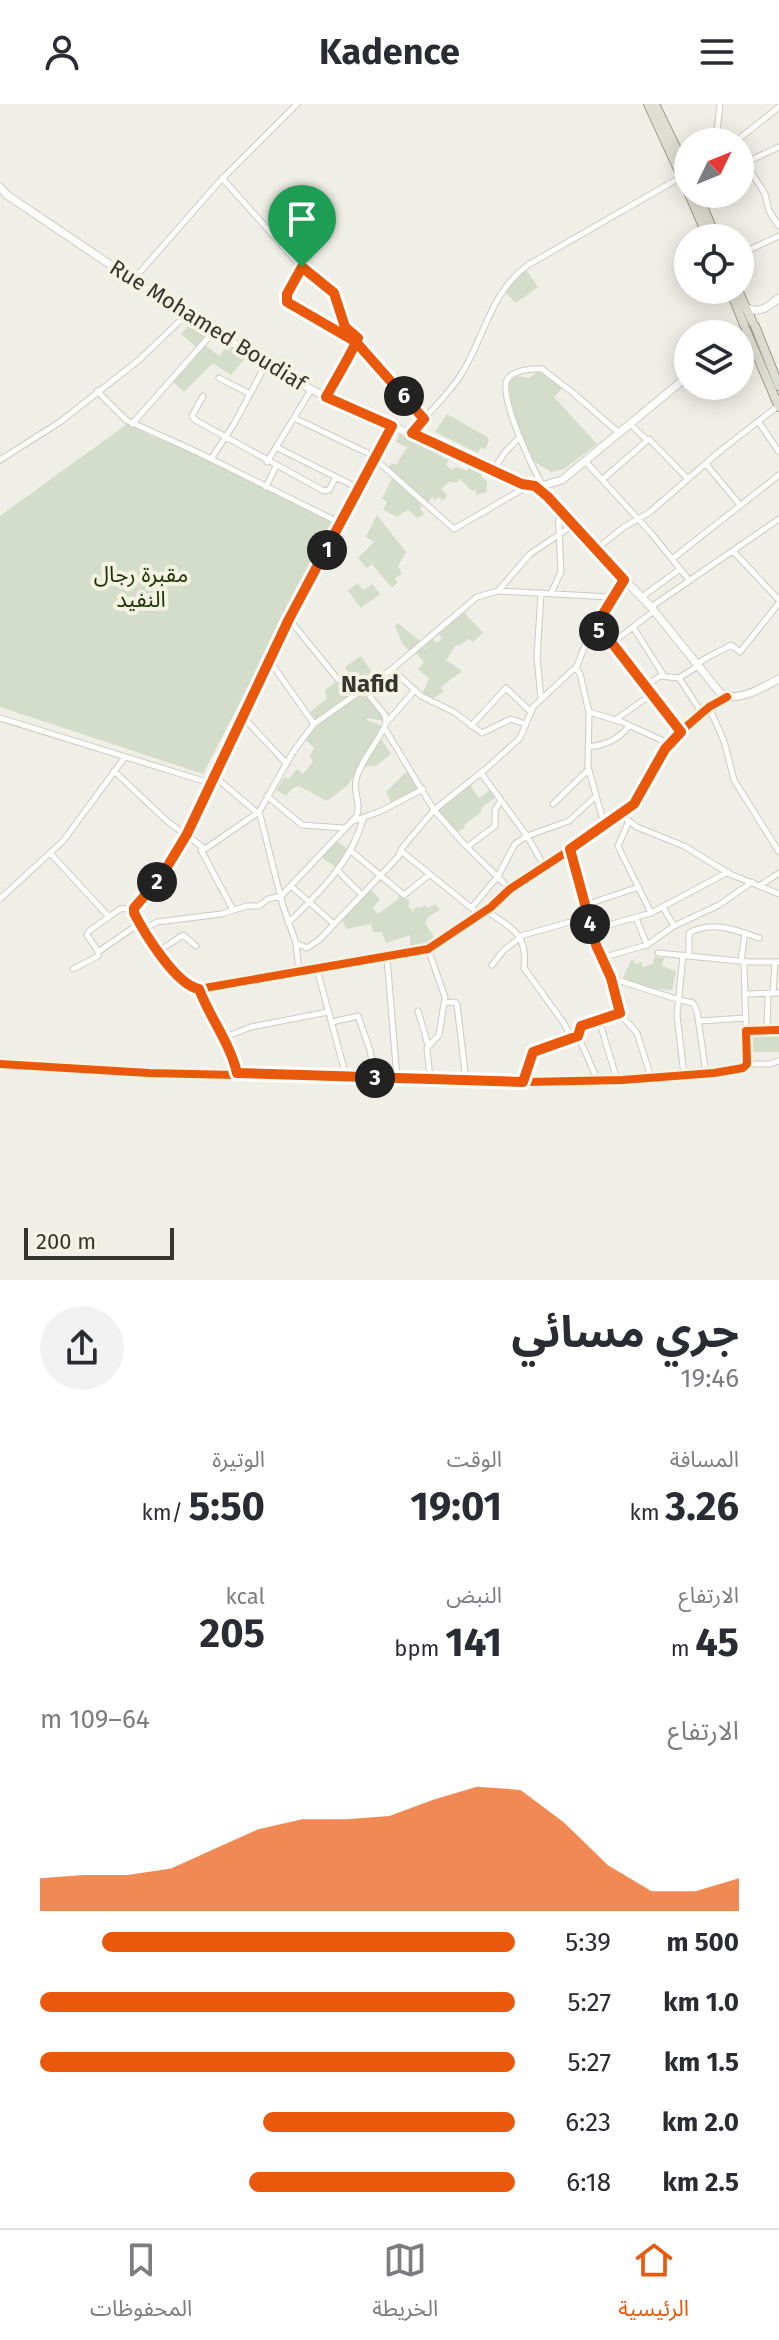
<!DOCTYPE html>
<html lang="ar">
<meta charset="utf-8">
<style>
:root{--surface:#fff;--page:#f2f2f3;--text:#2b2b33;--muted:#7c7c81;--line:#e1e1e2;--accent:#ea580c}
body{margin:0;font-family:"Fira Sans","Noto Sans Arabic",sans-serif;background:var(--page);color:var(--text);direction:rtl;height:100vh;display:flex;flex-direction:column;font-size:30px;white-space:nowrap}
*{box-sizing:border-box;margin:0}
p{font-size:26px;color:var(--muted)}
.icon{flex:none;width:44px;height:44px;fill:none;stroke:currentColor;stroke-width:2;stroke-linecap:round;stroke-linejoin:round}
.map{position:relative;height:1176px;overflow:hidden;direction:ltr}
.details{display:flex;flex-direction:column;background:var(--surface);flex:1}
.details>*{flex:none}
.needle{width:52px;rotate:47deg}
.buttons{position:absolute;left:674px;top:24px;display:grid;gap:16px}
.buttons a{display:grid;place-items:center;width:80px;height:80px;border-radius:50%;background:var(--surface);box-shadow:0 4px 20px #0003;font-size:40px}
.scale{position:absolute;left:24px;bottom:20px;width:150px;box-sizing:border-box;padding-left:8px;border:4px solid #35342f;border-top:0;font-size:22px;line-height:28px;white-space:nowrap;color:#35342f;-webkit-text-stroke:6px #f4f2e3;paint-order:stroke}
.pin{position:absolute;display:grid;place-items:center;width:68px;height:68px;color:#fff;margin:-82px -34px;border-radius:50% 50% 50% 0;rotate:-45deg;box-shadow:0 0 8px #0007}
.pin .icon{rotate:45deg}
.km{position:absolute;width:40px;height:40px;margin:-20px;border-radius:50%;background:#222;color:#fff;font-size:22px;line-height:40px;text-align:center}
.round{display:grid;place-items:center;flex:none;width:84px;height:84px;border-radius:42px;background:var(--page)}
.head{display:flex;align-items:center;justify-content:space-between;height:136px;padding:0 40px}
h1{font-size:44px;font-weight:700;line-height:60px}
.stats{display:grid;grid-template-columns:repeat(3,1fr);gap:12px;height:136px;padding:8px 40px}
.stats div{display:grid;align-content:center}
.stats b{font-size:40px;font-weight:700}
.stats small{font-size:22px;font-weight:400}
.stats p{font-size:22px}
.chart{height:224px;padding:16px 40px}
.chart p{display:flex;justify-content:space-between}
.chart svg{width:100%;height:144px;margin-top:8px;fill:var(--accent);opacity:.7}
ul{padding:0 40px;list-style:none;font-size:26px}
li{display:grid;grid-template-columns:128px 96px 1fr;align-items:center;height:60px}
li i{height:20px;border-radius:10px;background:var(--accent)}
header{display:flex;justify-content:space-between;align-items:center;height:104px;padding:0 40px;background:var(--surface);font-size:36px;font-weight:700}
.tabs{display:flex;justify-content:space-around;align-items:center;height:112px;border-top:2px solid var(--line);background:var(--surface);font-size:22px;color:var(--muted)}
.tabs a{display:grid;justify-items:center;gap:4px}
.tabs .on{color:var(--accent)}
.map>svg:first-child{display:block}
.green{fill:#d3ddc9}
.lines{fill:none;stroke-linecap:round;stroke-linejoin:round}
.street-casing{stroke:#cccbc4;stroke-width:7}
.secondary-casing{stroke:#cccbc4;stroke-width:9}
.primary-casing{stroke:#9c9a87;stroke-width:10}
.street{stroke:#fdfdfb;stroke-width:5}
.secondary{stroke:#fdfdfb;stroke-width:7}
.primary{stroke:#dfded3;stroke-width:8}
.cycleway-casing{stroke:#f4f2e3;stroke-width:13}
.cycleway{stroke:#e8590c;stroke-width:8}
.route-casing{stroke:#fff;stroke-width:16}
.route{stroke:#ea580c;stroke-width:10}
.labels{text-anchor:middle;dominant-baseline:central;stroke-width:8;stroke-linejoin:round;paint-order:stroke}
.street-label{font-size:22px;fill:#35342f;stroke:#f4f2e3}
.park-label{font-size:22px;fill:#193200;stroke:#f4f2e3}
.neighbourhood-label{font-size:24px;font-weight:bold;fill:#35342f;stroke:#f4f2e3}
</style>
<header><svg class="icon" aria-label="menu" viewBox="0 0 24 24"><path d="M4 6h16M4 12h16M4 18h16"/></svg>Kadence<svg class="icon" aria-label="person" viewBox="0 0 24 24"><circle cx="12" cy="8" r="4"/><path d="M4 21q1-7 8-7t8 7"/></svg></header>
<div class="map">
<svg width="779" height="1176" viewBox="0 0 779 1176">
<rect width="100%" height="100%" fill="#f0efe7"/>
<path class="green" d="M 526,166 L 538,183 L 516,199 L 505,188 Z
M 194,215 L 210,226 L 196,243 L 181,230 Z
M 229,239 L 248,251 L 231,271 L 213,259 L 184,288 L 172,277 L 205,241 L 219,252 Z
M 540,266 L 564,283 L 554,293 L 597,340 L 564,365 L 551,368 L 530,355 L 514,315 L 508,279 L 516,272 L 529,274 Z
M 447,310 L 487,333 L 489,336 L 485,345 L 480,344 L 478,349 L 435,328 Z
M 127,320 L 151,332 L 194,349 L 334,418 L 289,504 L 285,507 L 286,509 L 203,670 L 0,603 L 0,412 Z
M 399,330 L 426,343 L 430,337 L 444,344 L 441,352 L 447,355 L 450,347 L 453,348 L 446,361 L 452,366 L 456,363 L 467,367 L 471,359 L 483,364 L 481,373 L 487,377 L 487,388 L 476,391 L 476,386 L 472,387 L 460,375 L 456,379 L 449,378 L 441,385 L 447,391 L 443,397 L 439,393 L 435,396 L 432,393 L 427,400 L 394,371 L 394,369 L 388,366 L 391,359 L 396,361 L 407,343 L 396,338 Z
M 393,373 L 422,402 L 420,404 L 424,410 L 418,414 L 408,406 L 397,413 L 383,406 L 387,398 L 382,394 Z
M 377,411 L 406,448 L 398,462 L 402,470 L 395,474 L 397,479 L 392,484 L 372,460 L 367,464 L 358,454 L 374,438 L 366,433 Z
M 357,479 L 364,486 L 372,480 L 380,490 L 361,504 L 348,487 Z
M 463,507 L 483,529 L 473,538 L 469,535 L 458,542 L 456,541 L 446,556 L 462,567 L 441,583 L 444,588 L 433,594 L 424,593 L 423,588 L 429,575 L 418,565 L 424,558 L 414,547 L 420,542 L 427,546 L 423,541 L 431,533 L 437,539 L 442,534 L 436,528 Z
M 398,519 L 420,537 L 409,547 L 402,539 L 395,522 Z
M 361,552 L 375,573 L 361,583 L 354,585 L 345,578 L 351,573 L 345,563 Z
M 336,577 L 352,590 L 317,617 L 310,608 L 327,595 L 325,586 Z
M 363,587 C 376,590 382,603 384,615 L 383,617 L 368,614 L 366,616 L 383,622 L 348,681 L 327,697 L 299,682 L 293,684 L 286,692 L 276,686 L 285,673 L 289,675 L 297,665 L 303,670 L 313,658 L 310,652 L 314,644 L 306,636 L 315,624 Z
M 382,636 L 391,650 L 376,662 L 367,662 L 364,665 L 378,638 Z
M 408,666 L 420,683 L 392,700 L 386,688 Z
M 470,681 L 479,694 L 490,686 L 495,694 L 481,704 L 482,707 L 464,721 L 465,723 L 456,730 L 437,705 Z
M 336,736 L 350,747 L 337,764 L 321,753 Z
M 369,784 L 380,795 L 373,804 L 378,810 L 397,796 L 400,791 L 410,797 L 408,802 L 413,807 L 416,803 L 420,804 L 425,801 L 428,804 L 435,800 L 440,806 L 429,812 L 425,819 L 436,836 L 425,843 L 410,846 L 410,831 L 386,839 L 382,828 L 373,828 L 371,820 L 346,825 L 342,814 Z
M 654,853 L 664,854 L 662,862 L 676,867 L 672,886 L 648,884 L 623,874 L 632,855 L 636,860 L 642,858 L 642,863 L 653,860 Z
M 779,929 L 779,948 L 751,948 L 752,930 Z"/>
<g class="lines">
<defs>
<path id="street" d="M 716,38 L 720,0
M 735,38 L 779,3
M 745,58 L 765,90 L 769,107 L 779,122
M 740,61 L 779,43
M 222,74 L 297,158 L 329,184 L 337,196 L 345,223 L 357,232 L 326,293
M 740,150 L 779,132
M 302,163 L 287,190 L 287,198 L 356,238 L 424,315
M 133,176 L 219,78 L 297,0
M 219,274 L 248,289
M 97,287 L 126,316 L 199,349 L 340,419
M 203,292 L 192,312 L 195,316 L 324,387 L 329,386 L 336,373
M 294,314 L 376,353
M 758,317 L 779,348
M 132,320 L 215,226
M 630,320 L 647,336
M 412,329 C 427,310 447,292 460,272 C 485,234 489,189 528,161 L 681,73
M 276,343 L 360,385
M 211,355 L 234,320 L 266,260
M 375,355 L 454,425 L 528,382
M 0,356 L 60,318 L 139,256 L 187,210
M 585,357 L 651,429 L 689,476
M 267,358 L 311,286
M 706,360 L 740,401
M 493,366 L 506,347 L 519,334
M 603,375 L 649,335 L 688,375
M 543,382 C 533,365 499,294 507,276 C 512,266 533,264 542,265 L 572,288 L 618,328
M 266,383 L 276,362
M 596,445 L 624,423 L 650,408 L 720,347 L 778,302
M 733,447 L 779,496
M 672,455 L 779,371
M 498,487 L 530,450 L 573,421
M 541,489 L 537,553 L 541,595
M 551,489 L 561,468 L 558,404
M 642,493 L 680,465
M 651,503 L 779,415
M 289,515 L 336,573 L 355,591
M 595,523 L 612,539 L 654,507
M 633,523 L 664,572
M 612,539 L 681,628
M 269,556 L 314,620
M 696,561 C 708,551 718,549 731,541 L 740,548 L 779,499
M 698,562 L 679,574 L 702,609
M 576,564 L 580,570 L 589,608 L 588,663 L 605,723
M 392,565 L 421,592 L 454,608 L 482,629 L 511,615 L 525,620
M 646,582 L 660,572 L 679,574
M 709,603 L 724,637 L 734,676 L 779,748
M 589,608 L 622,618 L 670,640
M 243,613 L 286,659
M 0,614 L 210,679
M 615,616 L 652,590
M 387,618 L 415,586
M 471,622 L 506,584 L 531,608
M 385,625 L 434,706 L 465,741 L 510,785
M 588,643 C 606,641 618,636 629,622
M 114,667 L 167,717 L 205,745 L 259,708 L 293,648 L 314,620 L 392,565 L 477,493 L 498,487 L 611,493
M 481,669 L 527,732 L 544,762
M 214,672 L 260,711 L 283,802 L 296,839 L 299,867
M 267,692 L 302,721 L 343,724
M 553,700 L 588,666
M 621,711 L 637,723 L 684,742 L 730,770 L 779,790
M 351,718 L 381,707 L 423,685
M 467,743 L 495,722 L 495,706 L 500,698
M 201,746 L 233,806
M 570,746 L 596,841 L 611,874 C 638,882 666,893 693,899 L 697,907 L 706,970
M 351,747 L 404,791 L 429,771
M 401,747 L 479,810
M 50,749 L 109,813
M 337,766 L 361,790
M 761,781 L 779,769
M 291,782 L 334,820
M 0,795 L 63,737 L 125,653
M 585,801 L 639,783
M 472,803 L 498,772 L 515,740 L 527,732 L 569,717 L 595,693
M 663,803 L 674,822
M 485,806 C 511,824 528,829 524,864 L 563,918 L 572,934
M 651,809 L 728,768
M 636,814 L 647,841
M 288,819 C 319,789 352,757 363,715
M 144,825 L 157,818 L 221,810 L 247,802 L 259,802 L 268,795 L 281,792 L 356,713 C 362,700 353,689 356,676 C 361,655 378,639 386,619 L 385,611 L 364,585
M 591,826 L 651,809 L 618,742 L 629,717
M 520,832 L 588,813
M 296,839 L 307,844 L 319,836 L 398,753 L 402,744 L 434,706 L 488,663 L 520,634 L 533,603 L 577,562 L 588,534 L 624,476
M 428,845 L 445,893 L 439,931 L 427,944 L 430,975
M 159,847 L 183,831 L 196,842
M 98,848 L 140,819
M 658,849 L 749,858 L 779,858
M 683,851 L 677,911 L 684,971
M 689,852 L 689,829 C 712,816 736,826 759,834
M 387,854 L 397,974
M 601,854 L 647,841 L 674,822 L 719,801 L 752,778
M 741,857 L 745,829
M 744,858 L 746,927
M 492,861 L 504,846 L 521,833
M 73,865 L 98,852 L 98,847 L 87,831 L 89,827 L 120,805 L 134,804
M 317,865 L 346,972
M 611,875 L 621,911 L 637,929 L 651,973
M 199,885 C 210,914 230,939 237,969
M 773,889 L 775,858
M 745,890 L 779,889
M 444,899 L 455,898 L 457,901 L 466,976
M 418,907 L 428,941
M 599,916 L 617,976
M 699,917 L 746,914
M 332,918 L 358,912 L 370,946 L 375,974
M 767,926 L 768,890
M 578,932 L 581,922 L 620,909
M 223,934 L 251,923 L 328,908
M 0,960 L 149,969 L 527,978 L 622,976 L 714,969 L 743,964 L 747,960 L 746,927 L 779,926
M 747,960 L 769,960 L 779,957
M 523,978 L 533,948 L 578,932 L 598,977"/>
<path id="secondary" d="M 0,83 L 7,91 L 133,176 L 286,272 L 326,293 L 529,382 L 541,382 L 562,376 L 688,272
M 745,203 C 759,211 768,203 779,194
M 392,322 L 289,515 L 187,730 L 161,773 L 134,804 C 135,818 169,866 181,876 C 187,881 192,884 199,885 L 428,845 L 491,803 L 510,785 L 605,723 L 634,700 L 665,645 L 687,622 L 709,603 L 727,593
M 535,382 L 651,503 L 721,590 C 739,599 763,583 779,575"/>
<path id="primary" d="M 648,0 L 688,87
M 655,0 L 688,68
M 689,90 L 708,134
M 698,90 L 716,134
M 730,186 L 744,221
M 738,186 L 752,217
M 755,222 L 779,282
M 746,226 L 779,303"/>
</defs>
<use href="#street" class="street-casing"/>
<use href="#secondary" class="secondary-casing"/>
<use href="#primary" class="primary-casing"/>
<use href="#street" class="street"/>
<use href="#secondary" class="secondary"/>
<use href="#primary" class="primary"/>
<defs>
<path id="cycleway" d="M 392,322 L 289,515 L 187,730 L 161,773 L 134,804 C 135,818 169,866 181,876 C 187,881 192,884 199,885 L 428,845 L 491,803 L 510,785 L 605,723 L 634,700 L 665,645 L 687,622 L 709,603 L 727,593
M 0,960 L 149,969 L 527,978 L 622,976 L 714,969 L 743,964 L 747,960 L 746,927 L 779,926"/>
</defs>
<use href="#cycleway" class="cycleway-casing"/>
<use href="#cycleway" class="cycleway"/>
</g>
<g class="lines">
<defs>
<path id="route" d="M 302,163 L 334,189 L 345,223 L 358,234 C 349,254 337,273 326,293 L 392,322 L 289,515 L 187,730 L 161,773 L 134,804 L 134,809 C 145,830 176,881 199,885 C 210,914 230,939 237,969 L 523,978 L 533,948 L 578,932 L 581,922 L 620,909 L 611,874 L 596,841 L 570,745 L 634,700 L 665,645 L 681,628 L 612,539 L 595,523 L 624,476 L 548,393 L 535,382 L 522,380 L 412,329 L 424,315 L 356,238 L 287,198 L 287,190 L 302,163"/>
</defs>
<use href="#route" class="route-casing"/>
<use href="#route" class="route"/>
</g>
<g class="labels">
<g class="street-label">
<text transform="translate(208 221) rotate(32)">Rue Mohamed Boudiaf</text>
</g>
<g class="park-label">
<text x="141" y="470">مقبرة رجال<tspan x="141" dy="25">النفيد</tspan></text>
</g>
<g class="neighbourhood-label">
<text x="370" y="580">Nafid</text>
</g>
</g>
</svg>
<div class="buttons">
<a><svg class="needle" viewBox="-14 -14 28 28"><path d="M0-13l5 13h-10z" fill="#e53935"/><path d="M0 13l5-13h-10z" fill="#7c7c81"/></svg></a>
<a><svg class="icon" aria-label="locate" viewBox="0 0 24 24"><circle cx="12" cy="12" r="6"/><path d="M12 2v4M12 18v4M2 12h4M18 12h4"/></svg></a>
<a><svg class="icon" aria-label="layers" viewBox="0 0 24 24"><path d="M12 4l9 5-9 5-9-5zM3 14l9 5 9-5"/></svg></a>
</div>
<div class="scale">200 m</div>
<div class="pin" style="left:302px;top:163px;background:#1e9e55"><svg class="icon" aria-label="arrive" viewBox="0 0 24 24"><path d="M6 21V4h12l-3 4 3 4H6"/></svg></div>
<b class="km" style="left:327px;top:446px">1</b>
<b class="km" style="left:157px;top:778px">2</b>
<b class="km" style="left:375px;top:974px">3</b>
<b class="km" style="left:590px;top:820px">4</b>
<b class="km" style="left:599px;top:527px">5</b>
<b class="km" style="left:404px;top:292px">6</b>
</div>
<section class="details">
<div class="head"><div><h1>جري مسائي</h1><p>19:46</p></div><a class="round"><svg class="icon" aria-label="share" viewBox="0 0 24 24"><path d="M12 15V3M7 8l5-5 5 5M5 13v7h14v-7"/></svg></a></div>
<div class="stats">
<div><p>المسافة</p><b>3.26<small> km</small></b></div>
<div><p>الوقت</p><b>19:01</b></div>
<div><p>الوتيرة</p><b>5:50<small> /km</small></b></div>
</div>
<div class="stats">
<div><p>الارتفاع</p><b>45<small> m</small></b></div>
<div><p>النبض</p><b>141<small> bpm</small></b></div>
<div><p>kcal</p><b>205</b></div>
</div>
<div class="chart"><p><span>الارتفاع</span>64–109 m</p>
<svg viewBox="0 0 160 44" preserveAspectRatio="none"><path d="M0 44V34L10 33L20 33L30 31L40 25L50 19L60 16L70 16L80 15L90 10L100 6L110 7L120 17L130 30L140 38L150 38L160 34V44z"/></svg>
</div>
<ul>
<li><b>500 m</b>5:39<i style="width:87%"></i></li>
<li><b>1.0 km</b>5:27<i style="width:100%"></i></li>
<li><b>1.5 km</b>5:27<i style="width:100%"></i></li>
<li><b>2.0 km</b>6:23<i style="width:53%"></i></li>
<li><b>2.5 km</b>6:18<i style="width:56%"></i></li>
</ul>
</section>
<nav class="tabs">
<a class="on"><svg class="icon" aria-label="home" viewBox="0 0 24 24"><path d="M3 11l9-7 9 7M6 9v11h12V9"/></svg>الرئيسية</a>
<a><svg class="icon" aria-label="map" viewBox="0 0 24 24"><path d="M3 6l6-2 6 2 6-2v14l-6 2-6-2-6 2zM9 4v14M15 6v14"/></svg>الخريطة</a>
<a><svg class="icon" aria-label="saved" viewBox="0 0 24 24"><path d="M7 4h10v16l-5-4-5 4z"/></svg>المحفوظات</a>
</nav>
